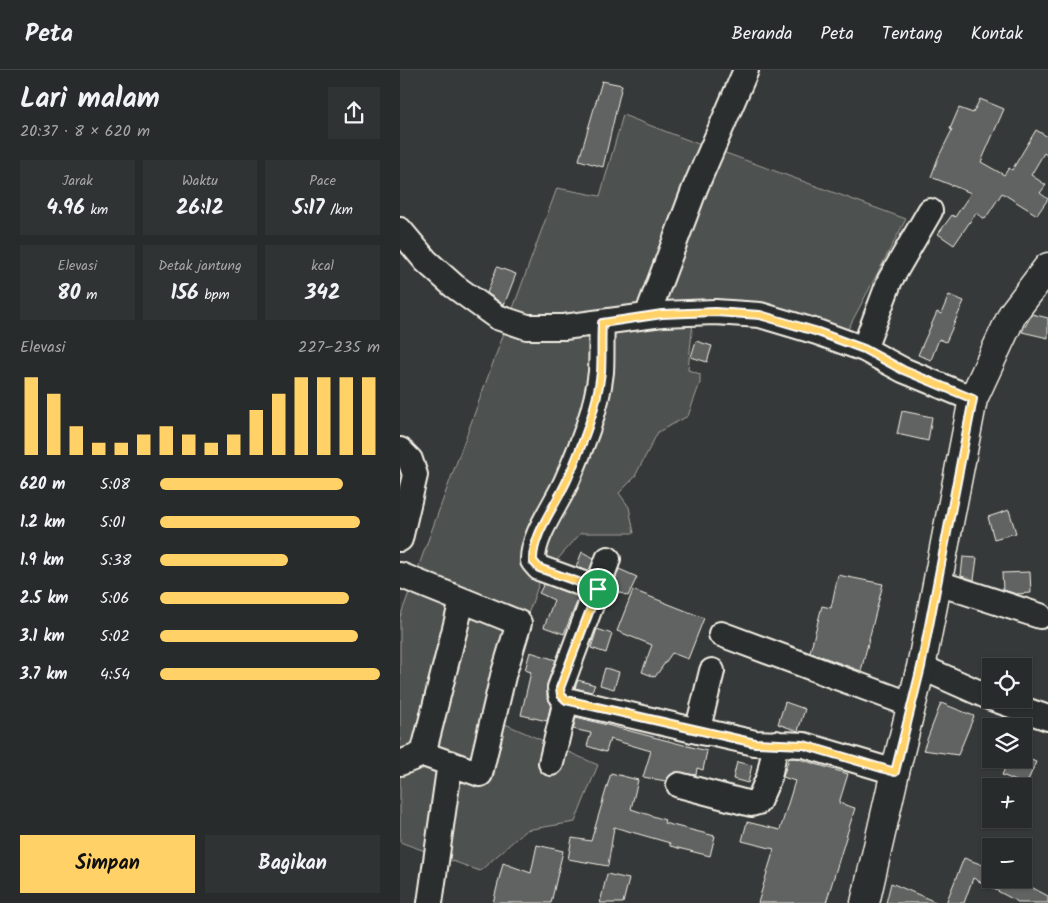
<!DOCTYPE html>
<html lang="id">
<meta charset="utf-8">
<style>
:root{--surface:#282b2b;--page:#303333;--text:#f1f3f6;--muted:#a5a7a9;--line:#444747;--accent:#ffd166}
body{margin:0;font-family:Kalam,sans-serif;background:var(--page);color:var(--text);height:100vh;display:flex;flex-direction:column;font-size:19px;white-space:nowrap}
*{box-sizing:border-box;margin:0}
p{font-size:16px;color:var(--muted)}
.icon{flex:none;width:28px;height:28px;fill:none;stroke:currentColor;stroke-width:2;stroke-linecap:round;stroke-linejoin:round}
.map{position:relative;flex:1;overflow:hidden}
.side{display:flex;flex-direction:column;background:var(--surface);width:400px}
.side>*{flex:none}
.tools{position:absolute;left:582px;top:588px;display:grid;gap:10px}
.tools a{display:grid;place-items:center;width:50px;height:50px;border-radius:0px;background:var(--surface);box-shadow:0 1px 4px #0004,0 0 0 1px var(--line);font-size:25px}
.pin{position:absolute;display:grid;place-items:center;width:42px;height:42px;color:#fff;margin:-21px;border:2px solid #fff;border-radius:50%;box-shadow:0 1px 5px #0007}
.round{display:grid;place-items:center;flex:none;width:52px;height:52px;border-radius:0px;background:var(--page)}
.summary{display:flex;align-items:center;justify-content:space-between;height:85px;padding:0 20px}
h1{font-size:28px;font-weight:700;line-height:38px}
.figures{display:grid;grid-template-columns:repeat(3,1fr);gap:8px;height:85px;padding:5px 20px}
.figures div{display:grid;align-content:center;border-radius:0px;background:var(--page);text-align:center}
.figures b{font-size:21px;font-weight:700}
.figures small{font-size:14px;font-weight:400}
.figures p{font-size:14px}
.chart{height:140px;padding:10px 20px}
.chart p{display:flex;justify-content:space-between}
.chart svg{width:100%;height:90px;margin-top:5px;stroke:var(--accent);stroke-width:6}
.button{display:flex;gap:10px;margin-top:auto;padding:10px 20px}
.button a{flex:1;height:58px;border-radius:0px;background:var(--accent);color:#111;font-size:20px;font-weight:700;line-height:58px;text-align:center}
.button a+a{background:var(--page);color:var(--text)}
ul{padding:0 20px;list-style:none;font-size:16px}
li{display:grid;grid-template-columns:80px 60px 1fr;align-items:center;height:38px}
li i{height:12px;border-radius:6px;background:var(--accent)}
header{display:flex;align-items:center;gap:30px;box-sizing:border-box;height:70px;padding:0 25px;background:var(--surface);border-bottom:1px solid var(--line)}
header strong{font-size:24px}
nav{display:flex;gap:28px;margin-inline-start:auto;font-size:18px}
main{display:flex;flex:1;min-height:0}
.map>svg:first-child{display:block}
.green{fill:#4e514f;stroke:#a1a19c}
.building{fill:#616362;stroke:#f4f1e8}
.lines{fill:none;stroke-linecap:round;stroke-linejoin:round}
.minor-casing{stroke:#f4f1e8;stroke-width:28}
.major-casing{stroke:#f4f1e8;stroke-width:31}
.minor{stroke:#2a2d2e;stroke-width:24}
.major{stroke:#2a2d2e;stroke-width:28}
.route-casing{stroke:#fff;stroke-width:10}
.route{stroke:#ffd166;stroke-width:6}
</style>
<header>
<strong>Peta</strong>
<nav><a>Beranda</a><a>Peta</a><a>Tentang</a><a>Kontak</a></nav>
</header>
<main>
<section class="side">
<div class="summary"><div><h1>Lari malam</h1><p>20:37 · 8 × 620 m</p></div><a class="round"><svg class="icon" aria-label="share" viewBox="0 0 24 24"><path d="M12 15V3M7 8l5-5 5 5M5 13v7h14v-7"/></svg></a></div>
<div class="figures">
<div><p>Jarak</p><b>4.96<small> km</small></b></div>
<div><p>Waktu</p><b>26:12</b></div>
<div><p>Pace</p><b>5:17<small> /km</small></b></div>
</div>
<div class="figures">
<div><p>Elevasi</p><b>80<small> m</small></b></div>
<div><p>Detak jantung</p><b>156<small> bpm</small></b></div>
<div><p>kcal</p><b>342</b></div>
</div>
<div class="chart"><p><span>Elevasi</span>227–235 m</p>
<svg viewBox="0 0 160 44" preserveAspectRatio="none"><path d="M5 44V6M15 44V14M25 44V30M35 44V38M45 44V38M55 44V34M65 44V30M75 44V34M85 44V38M95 44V34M105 44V22M115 44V14M125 44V6M135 44V6M145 44V6M155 44V6"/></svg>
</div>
<ul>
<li><b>620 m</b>5:08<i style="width:83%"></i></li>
<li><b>1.2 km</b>5:01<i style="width:91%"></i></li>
<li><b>1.9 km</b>5:38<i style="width:58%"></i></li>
<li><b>2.5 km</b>5:06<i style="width:86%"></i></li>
<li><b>3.1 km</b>5:02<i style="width:90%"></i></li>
<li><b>3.7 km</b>4:54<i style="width:100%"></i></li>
</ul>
<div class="button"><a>Simpan</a><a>Bagikan</a></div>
</section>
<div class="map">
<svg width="648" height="833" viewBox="0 0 648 833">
<rect width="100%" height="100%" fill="#363939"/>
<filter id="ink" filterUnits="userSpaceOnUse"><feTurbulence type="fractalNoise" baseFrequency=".02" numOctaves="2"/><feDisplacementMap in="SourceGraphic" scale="10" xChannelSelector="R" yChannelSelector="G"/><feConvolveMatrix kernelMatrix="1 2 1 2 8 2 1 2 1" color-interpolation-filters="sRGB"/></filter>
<g filter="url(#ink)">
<path class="green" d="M 223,45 L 306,77 L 243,234 L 293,252 L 288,300 L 300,304 L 300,313 L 288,346 L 258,362 L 234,408 L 219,423 L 229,437 L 234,463 L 181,463 L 141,508 L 114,583 L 105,654 L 198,695 L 175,752 L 126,760 L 80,801 L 0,772 L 0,547 L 157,118 L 200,126 Z
M 323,82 L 506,149 L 446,263 L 260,236 Z"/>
<path class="building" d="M 202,11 L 222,15 L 203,97 L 179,90 Z
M 580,29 L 604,39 L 581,92 L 604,105 L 609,98 L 612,100 L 636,60 L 648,67 L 648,86 L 644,83 L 631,105 L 646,115 L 640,123 L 648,129 L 637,145 L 602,123 L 585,149 L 576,143 L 554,175 L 538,164 L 552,145 L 555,147 L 571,123 L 531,107 L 538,88 L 552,60 L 550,59 L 559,38 L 573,43 Z
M 97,197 L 116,204 L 104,235 L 87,223 Z
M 549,225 L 564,231 L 546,272 L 539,269 L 531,290 L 518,285 L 537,242 L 541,244 Z
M 632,244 L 648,248 L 648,268 L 622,262 Z
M 296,271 L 312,276 L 307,292 L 291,287 Z
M 502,341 L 532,347 L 528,371 L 497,364 Z
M 609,440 L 616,463 L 594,469 L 588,447 Z
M 182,482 L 194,488 L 189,501 L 176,497 Z
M 563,487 L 577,488 L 574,510 L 561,506 Z
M 219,499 L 237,507 L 228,526 L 212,519 Z
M 630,502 L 631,523 L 616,524 L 603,520 L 602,503 Z
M 438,505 L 483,514 L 461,601 L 410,582 L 422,536 L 431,538 Z
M 144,514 L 179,527 L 164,564 L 144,557 L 154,530 L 139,523 Z
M 233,520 L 304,548 L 288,589 L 272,583 L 255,607 L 242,602 L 252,575 L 217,561 Z
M 197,559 L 212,564 L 206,583 L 191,578 Z
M 130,582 L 156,590 L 147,614 L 147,627 L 151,634 L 147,651 L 121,645 L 131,602 L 125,600 Z
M 205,598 L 219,602 L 214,619 L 200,615 Z
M 178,610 L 195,615 L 191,622 L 175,618 Z
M 385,632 L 405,639 L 398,661 L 378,654 Z
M 541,633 L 574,646 L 558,685 L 523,680 Z
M 176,647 L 307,681 L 303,700 L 297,698 L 296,705 L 275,702 L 270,705 L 266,711 L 243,707 L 251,681 L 210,669 L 206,682 L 187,676 L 191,663 L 173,659 Z
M 389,688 L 396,688 L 448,704 L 439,733 L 455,738 L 426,833 L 358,833 L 374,779 L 342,771 L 347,752 L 380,760 L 395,711 L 383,707 Z
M 609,689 L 629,689 L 636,692 L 626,715 L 602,705 Z
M 337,692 L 352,695 L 348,713 L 333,709 Z
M 211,703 L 238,710 L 231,739 L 265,750 L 264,753 L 315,766 L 310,786 L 270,776 L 270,773 L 214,757 L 208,796 L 168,789 L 172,768 L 191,771 Z
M 137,775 L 163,781 L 151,833 L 93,833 L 103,793 L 131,803 Z
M 564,788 L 591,798 L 591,809 L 616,809 L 648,826 L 648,833 L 620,833 L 573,808 L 564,833 L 546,833 Z
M 207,804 L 229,809 L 223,833 L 200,833 Z
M 491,813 L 538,833 L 486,833 Z"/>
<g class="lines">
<defs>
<path id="minor" d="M 0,160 L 26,191 L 54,216 L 97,247 L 127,257 L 164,257 L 262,244 L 315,242 L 360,245 L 417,262 L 464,279 L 503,300 L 573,329
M 247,246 L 295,118 L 346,0
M 464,279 L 490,210 L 530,141
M 0,380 L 10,390 L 15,405 L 0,469
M 208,489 L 160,618 L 161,625 L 166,630 L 306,663
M 0,505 L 119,553 L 103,606 L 80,704 L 23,684 L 62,531
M 538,513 L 640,546
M 197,519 L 139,498 L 133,491 C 132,465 158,433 168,408 C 182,375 197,339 201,302 C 202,286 201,269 202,253
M 321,564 L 512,635
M 521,597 L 591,628
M 312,601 L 299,654 L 302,661 L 355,673 L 404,675 L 495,702
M 594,629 L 648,648
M 0,693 L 23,684
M 151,693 L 166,630
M 279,715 L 351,734 L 358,732 L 369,707 L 376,673
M 30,833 L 50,693"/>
<path id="major" d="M 465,833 L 495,702 L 521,597 L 573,329 L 613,243 L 648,197"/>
</defs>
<use href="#minor" class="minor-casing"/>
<use href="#major" class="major-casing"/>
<use href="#minor" class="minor"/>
<use href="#major" class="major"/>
</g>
</g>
<g class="lines" filter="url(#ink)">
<defs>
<path id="route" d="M 315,242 L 360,245 L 418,262 L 464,279 L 503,300 L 573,329 L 521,597 L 495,702 L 404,675 L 355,673 L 166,630 L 161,625 L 160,618 L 198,519 L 139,498 L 133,491 C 132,464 157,434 168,408 C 182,375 197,339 201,302 C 202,286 201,269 202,253 L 262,244 Z"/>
</defs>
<use href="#route" class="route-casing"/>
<use href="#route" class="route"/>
</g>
</svg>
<div class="tools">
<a><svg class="icon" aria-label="locate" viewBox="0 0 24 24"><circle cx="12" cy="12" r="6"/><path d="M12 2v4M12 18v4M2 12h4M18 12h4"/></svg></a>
<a><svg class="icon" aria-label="layers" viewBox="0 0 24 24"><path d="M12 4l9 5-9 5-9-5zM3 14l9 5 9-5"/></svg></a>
<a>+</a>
<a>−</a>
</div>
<div class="pin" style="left:198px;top:519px;background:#1e9e55"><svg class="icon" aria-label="arrive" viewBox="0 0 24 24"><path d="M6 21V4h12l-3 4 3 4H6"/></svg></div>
</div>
</main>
